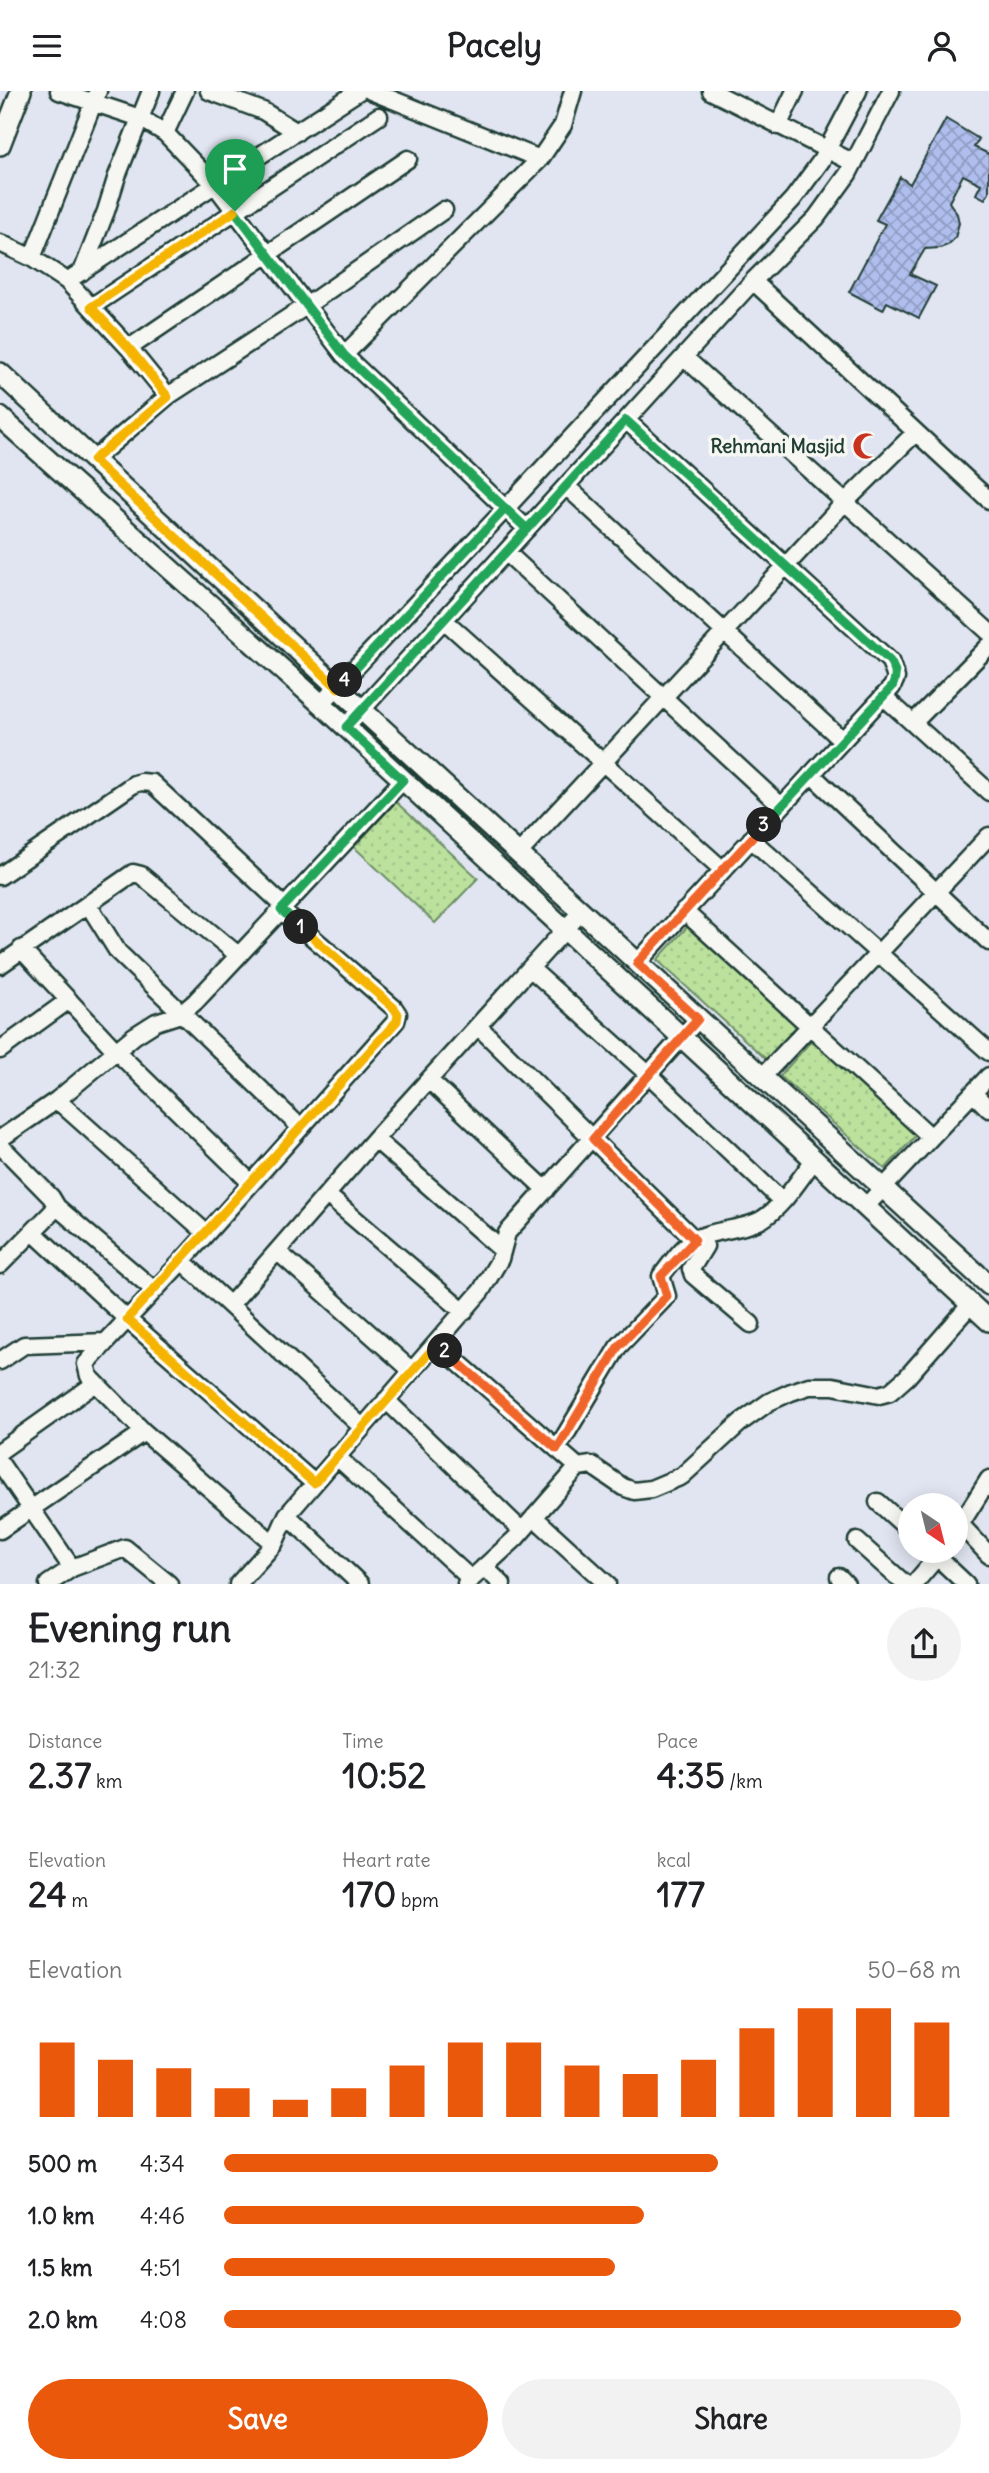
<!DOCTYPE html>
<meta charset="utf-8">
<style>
:root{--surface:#fff;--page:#f2f2f2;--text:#202124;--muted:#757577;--accent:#ea580c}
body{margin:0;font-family:Delius,sans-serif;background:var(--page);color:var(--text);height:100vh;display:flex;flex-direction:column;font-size:26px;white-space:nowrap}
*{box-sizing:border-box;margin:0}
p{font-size:23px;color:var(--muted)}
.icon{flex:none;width:38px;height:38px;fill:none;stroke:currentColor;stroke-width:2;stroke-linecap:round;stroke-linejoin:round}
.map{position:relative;height:1493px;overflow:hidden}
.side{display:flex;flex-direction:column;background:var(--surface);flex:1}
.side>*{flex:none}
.needle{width:46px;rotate:145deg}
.tools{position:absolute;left:898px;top:1402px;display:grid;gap:14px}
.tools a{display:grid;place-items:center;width:70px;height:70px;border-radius:50%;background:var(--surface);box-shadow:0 4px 18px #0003;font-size:35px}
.pin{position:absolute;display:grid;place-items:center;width:60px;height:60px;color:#fff;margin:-72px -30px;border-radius:50% 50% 50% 0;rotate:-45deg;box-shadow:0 0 7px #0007}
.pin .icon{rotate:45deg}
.km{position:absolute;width:35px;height:35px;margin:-18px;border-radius:50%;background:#222;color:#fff;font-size:19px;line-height:35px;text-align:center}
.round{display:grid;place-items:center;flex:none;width:74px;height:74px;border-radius:37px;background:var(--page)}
.headline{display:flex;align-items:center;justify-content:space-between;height:119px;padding:0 28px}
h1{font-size:38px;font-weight:700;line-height:52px}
.figures{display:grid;grid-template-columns:repeat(3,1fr);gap:10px;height:119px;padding:7px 28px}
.figures div{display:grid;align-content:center}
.figures b{font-size:35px;font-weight:700}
.figures small{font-size:19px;font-weight:400}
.figures p{font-size:19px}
.chart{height:196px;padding:14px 28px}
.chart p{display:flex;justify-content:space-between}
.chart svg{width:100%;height:126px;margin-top:7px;stroke:var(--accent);stroke-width:6}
.button{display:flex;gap:14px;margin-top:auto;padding:14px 28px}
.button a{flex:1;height:80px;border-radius:42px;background:var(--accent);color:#fff;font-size:28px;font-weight:700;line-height:80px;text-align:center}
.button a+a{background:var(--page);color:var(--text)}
ul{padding:0 28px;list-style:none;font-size:23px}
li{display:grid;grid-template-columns:112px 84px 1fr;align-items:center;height:52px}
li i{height:18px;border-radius:9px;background:var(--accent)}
header{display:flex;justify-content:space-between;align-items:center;height:91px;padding:0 28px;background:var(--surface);font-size:32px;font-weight:700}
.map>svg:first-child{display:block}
.grass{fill:url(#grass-dots);stroke:#6d8f68;stroke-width:2}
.building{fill:url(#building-cross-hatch);stroke:#1f3d34;stroke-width:2}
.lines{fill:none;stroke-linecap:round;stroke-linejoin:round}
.minor-casing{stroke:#1f3d34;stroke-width:21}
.major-casing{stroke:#1f3d34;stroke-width:24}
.minor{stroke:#f6f6f2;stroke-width:16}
.major{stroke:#f6f6f2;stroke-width:19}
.split-1-casing{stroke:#fff;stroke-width:14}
.split-2-casing{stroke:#fff;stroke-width:14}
.split-3-casing{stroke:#fff;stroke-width:14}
.split-4-casing{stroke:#fff;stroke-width:14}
.split-5-casing{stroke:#fff;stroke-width:14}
.split-1{stroke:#22a559;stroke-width:9}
.split-2{stroke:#f5b400;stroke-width:9}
.split-3{stroke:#f0652b;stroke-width:9}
.split-4{stroke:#22a559;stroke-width:9}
.split-5{stroke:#f5b400;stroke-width:9}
.labels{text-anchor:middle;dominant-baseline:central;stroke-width:7;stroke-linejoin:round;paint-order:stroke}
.poi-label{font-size:19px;font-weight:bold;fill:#1f3d34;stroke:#f6f6f2;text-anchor:end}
</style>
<header><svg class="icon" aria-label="menu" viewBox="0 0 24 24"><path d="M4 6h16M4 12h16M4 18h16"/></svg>Pacely<svg class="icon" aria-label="person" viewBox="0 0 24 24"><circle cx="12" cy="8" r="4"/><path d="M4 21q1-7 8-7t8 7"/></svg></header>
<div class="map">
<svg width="989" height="1493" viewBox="0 0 989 1493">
<defs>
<pattern id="grass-dots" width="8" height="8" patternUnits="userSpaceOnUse" patternTransform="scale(1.75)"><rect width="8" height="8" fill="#bbe19d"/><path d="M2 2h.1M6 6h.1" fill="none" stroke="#a0c288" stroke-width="1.8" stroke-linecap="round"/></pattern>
<pattern id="building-cross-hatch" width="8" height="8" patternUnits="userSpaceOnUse" patternTransform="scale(1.75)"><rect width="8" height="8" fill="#b0beee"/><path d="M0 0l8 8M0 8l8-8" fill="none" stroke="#8f9cc2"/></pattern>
</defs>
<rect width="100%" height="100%" fill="#e1e5f1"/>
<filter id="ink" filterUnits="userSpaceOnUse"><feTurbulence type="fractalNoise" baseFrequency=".0143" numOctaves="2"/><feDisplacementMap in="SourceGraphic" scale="14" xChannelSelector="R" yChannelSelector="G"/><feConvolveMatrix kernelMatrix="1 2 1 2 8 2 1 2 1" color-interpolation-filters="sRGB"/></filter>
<g filter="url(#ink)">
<path class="grass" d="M 396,711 L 478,787 L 435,832 L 354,756 Z
M 687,836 L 798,936 L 767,969 L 657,869 Z
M 812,949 L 917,1043 L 885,1078 L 780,985 Z"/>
<path class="building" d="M 946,28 L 979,48 L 974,56 L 989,63 L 989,101 L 985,108 L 976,103 L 981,93 L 963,84 L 949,111 L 957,123 L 959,132 L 955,147 L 948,154 L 940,157 L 925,158 L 910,183 L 936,195 L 919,227 L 887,211 L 883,219 L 849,201 L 885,133 L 876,129 L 900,86 L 910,93 Z"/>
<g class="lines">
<defs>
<path id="minor" d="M 59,0 L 140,27 L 165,42 L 215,94 L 344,264 L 527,438
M 209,0 L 263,20 L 297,41
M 371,0 L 540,68
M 711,0 L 854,72
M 778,35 L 795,0
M 165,42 L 185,0
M 0,152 L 32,167 L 67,190 L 129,257 L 168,305
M 32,167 L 98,0
M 82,181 L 106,120 L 117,85 L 151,0
M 67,190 L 359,0
M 753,190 L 989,409
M 91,216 L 379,25
M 129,257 L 408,68
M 344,264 L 540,68 L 563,34 L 573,0
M 684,266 L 989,541
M 626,329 L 890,570 L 896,587 L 892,596 L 637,872
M 93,369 L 168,305 L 306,215 L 444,119
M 566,395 L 842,649
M 506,461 L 781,715
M 444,529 L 723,779
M 883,605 L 989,701
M 321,613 L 494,430 L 793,108 L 821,70 L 858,0
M 913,632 L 989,555
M 346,636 L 753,190 L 816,127 L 848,83 L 891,0
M 811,683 L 989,851
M 751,748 L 989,961
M 518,763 L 845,411 L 916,341
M 0,785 L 134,693 L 141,691 L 152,692 L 284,815
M 88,813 L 118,861 L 300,1036
M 684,820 L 931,1046
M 21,858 L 116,960 L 251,1092
M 0,874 L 133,782 L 141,784 L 238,864
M 530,877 L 648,983 L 782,1110
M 478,935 L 695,1149
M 0,959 L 69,909
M 762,986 L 989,745
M 429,989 L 546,1099
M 973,1002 L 989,1018
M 57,1009 L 206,1142
M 0,1048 L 57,1009 L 134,945 L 156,931 L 181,923 L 195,911 L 403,689
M 375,1048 L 502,1159
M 0,1054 L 51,1106 L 57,1116 L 0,1174
M 327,1104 L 464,1221
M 866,1115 L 989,985
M 57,1116 L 154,1199
M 33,1141 L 127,1228 L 314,1392
M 699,1146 L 705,1155 L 691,1178 L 693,1184 L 751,1233
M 277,1160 L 412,1280
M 182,1170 L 362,1336
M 230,1214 L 375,1048 L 581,821
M 106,1251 L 86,1273 L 89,1285 L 144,1341 L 274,1453
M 437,1253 L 578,1376
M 0,1270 L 24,1254 L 106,1251 L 182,1170 L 396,930 L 398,923 L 394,917 L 281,819
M 386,1309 L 522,1440
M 557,1358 L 618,1256 L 667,1205 L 661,1185 C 671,1173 683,1153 698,1147 C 718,1138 742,1139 761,1129 C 783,1116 799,1088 815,1068
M 0,1360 L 96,1292
M 336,1365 L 471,1488
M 0,1372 L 72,1477
M 878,1411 L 910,1440
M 287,1424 L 360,1493
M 534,1426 L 607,1493
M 960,1433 L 989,1464
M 0,1439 L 144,1341
M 956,1440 L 989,1388
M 857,1450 L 905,1493
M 931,1460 L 966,1493
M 484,1476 L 502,1493
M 839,1486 L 846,1493
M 48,1493 L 72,1477 L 125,1457 L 169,1493
M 238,1493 L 274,1453 L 287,1424 L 481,1200 L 500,1168 L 507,1142 L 698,928
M 466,1493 L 516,1447 L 578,1376 L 591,1374 L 623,1396 L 634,1400 L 651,1398 L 682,1385 L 741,1331 L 769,1311 L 791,1301 L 809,1295 L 833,1295 L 879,1304 L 890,1301 L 907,1286 L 971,1213
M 914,1493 L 942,1460"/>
<path id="major" d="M 0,54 L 21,0
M 0,282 L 362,619 L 989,1194
M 0,326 L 321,613 L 989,1230"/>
</defs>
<use href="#minor" class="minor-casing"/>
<use href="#major" class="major-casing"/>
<use href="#minor" class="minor"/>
<use href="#major" class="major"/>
</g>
</g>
<g class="lines" filter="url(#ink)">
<defs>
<path id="split-1" d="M 235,120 L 344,264 L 527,438 L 346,636 L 403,689 L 281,819 L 301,836"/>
<path id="split-2" d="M 301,836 L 394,917 L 398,923 L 397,930 L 127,1228 L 314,1392 L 437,1253 L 445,1260"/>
<path id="split-3" d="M 445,1260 L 557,1358 L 618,1256 L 667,1205 L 661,1185 L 695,1149 L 593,1048 L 698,928 L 637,872 L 764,734"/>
<path id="split-4" d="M 345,589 L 505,418 L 527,438 L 626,329 L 890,570 C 896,580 897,585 892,596 L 764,734"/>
<path id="split-5" d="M 235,120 L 91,216 L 129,257 L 168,306 L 93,369 L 338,597 L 345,589"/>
</defs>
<use href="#split-1" class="split-1-casing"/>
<use href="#split-2" class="split-2-casing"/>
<use href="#split-3" class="split-3-casing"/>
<use href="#split-4" class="split-4-casing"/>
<use href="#split-5" class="split-5-casing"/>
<use href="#split-1" class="split-1"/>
<use href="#split-2" class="split-2"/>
<use href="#split-3" class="split-3"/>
<use href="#split-4" class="split-4"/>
<use href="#split-5" class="split-5"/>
</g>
<defs>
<symbol id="mosque-bare" viewBox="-9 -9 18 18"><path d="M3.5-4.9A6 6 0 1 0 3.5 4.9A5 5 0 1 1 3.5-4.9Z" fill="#c8321e" stroke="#f6f6f2" stroke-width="2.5" paint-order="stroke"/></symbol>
</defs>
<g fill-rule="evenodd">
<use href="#mosque-bare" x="847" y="336" width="38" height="38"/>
</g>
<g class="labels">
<g class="poi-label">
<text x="845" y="355">Rehmani Masjid</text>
</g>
</g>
</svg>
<div class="tools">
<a><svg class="needle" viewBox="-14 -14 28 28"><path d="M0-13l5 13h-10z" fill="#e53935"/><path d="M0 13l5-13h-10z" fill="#757577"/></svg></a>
</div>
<div class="pin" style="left:235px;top:120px;background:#1e9e55"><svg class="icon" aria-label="arrive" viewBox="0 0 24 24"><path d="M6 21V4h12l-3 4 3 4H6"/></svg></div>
<b class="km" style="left:301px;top:836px">1</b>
<b class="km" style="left:445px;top:1260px">2</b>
<b class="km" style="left:764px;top:734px">3</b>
<b class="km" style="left:345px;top:589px">4</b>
</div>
<section class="side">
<div class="headline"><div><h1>Evening run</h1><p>21:32</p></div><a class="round"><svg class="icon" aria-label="share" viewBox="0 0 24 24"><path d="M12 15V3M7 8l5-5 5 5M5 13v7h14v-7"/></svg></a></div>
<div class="figures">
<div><p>Distance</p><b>2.37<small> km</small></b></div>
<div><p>Time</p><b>10:52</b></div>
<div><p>Pace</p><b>4:35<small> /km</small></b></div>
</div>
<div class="figures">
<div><p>Elevation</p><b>24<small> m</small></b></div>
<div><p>Heart rate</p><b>170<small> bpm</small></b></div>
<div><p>kcal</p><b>177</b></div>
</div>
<div class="chart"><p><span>Elevation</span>50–68 m</p>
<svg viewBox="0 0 160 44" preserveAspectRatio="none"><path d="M5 44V18M15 44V24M25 44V27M35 44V34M45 44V38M55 44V34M65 44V26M75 44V18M85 44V18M95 44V26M105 44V29M115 44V24M125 44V13M135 44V6M145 44V6M155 44V11"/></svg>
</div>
<ul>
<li><b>500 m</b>4:34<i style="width:67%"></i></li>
<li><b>1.0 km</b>4:46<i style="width:57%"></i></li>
<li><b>1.5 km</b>4:51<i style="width:53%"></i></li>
<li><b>2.0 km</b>4:08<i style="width:100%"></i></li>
</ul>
<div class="button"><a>Save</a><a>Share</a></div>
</section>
